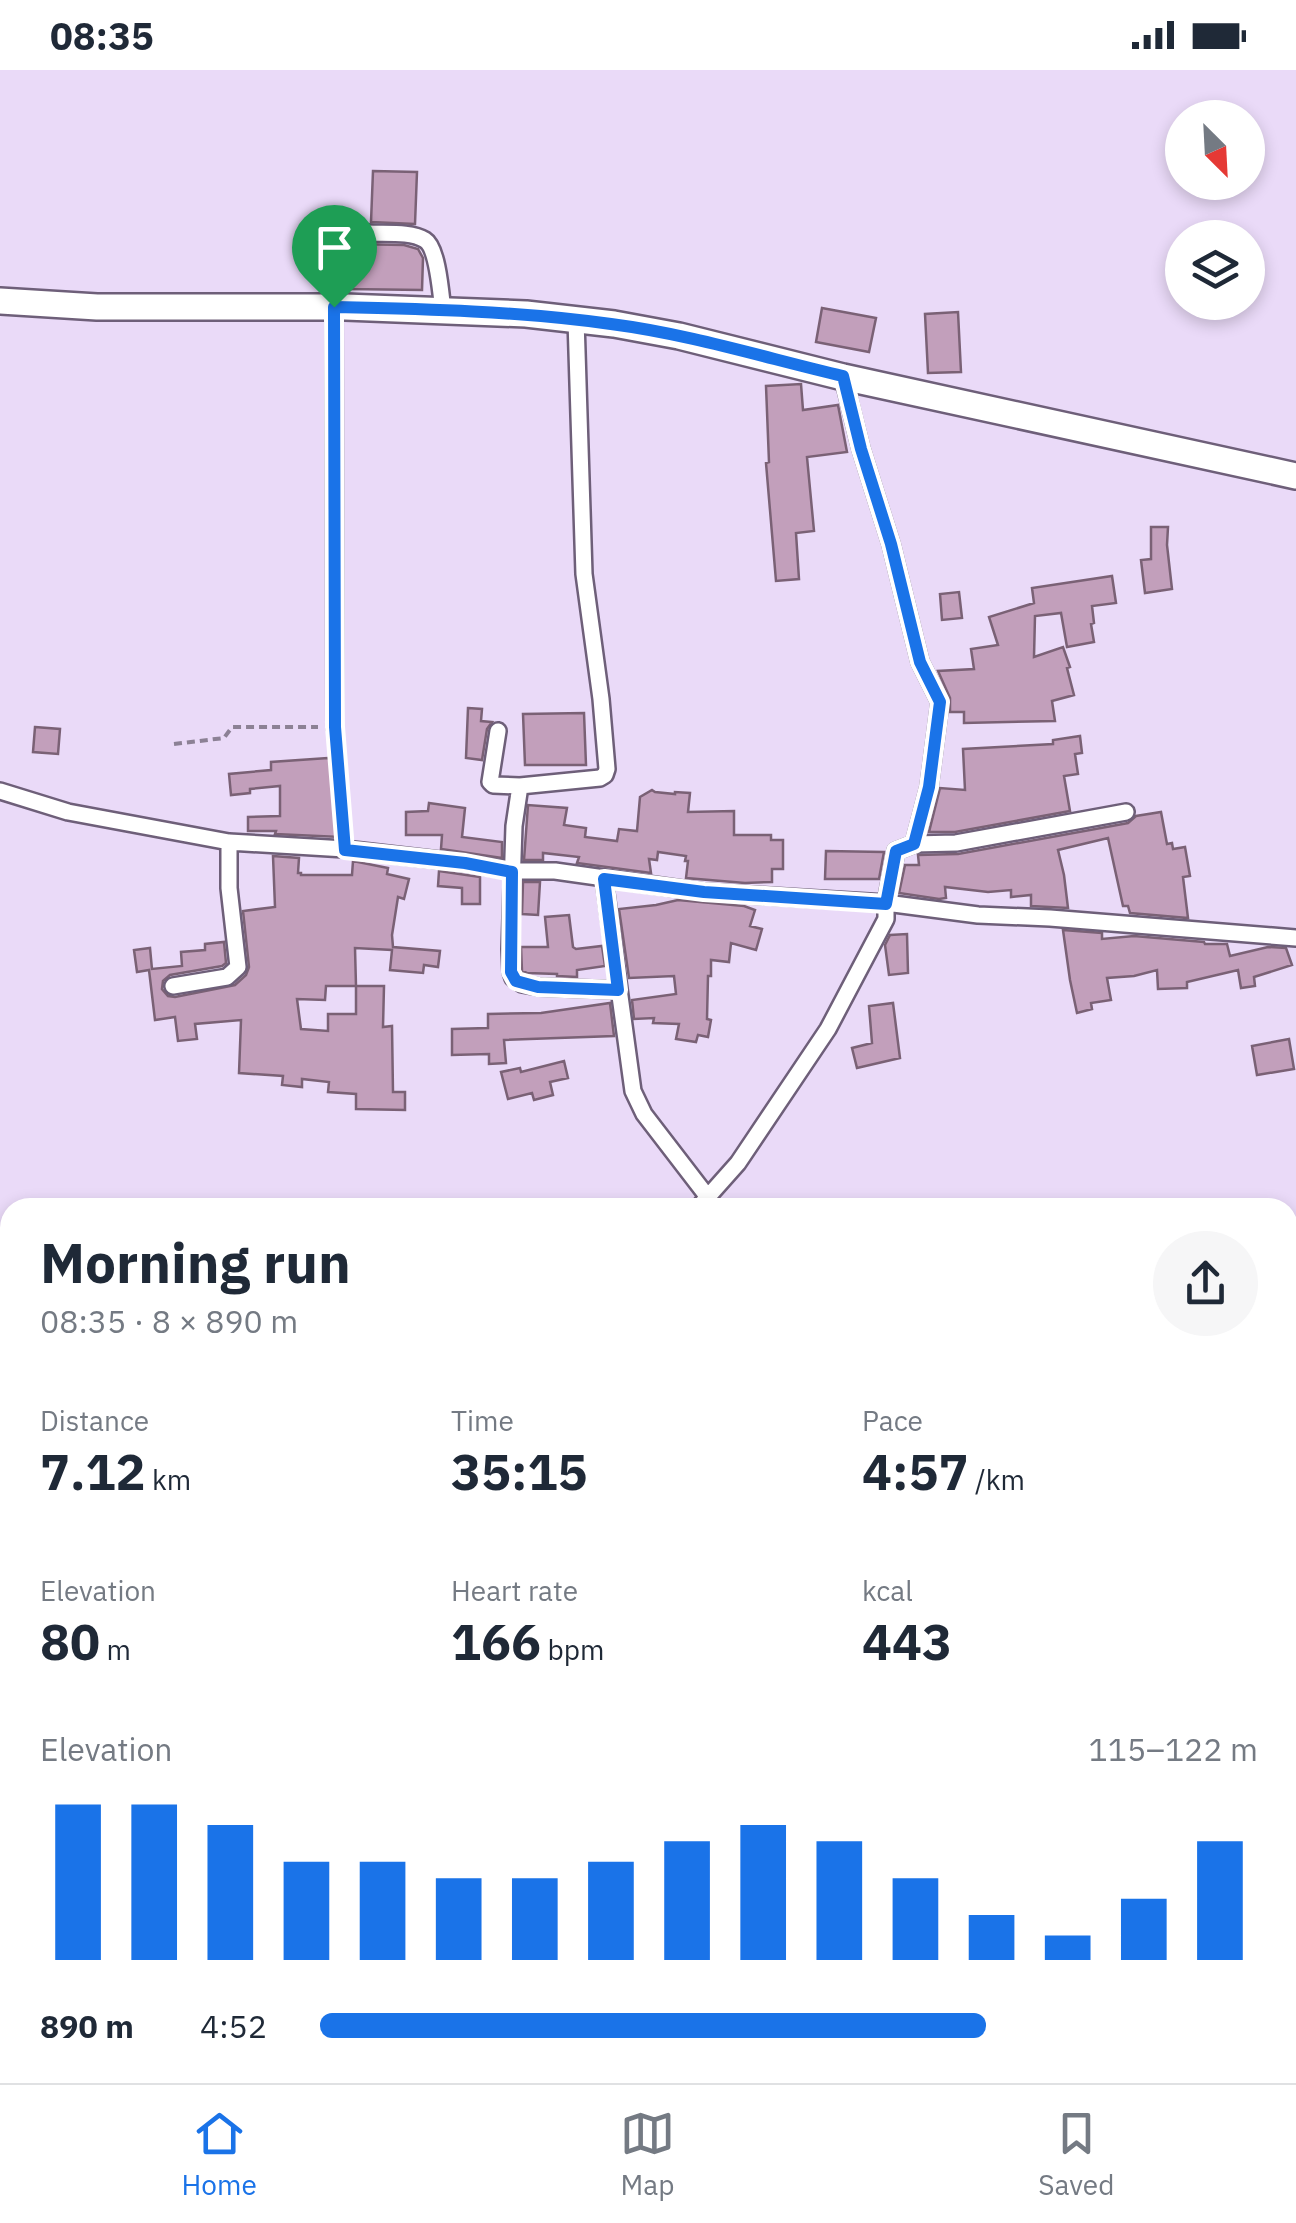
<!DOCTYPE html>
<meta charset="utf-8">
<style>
:root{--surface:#fff;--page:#f6f6f7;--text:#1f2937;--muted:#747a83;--line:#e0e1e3;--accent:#1a73e8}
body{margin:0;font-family:"IBM Plex Sans",sans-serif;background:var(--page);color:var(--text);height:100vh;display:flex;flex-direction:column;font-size:38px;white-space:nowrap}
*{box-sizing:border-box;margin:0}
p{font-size:32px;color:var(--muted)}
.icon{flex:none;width:55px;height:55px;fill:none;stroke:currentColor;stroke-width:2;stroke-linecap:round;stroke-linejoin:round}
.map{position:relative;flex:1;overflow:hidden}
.details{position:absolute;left:0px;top:1128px;width:1298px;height:888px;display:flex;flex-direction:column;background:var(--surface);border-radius:30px 30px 0 0;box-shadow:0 5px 15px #0003}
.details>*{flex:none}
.needle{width:65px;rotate:156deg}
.tools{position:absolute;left:1165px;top:30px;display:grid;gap:20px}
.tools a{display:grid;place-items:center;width:100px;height:100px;border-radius:50%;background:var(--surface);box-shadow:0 5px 15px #0003;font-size:50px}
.pin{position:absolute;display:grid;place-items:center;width:85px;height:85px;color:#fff;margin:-102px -42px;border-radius:50% 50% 50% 0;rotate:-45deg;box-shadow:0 0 10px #0007}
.pin .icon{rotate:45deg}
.round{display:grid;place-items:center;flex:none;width:105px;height:105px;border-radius:52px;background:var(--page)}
.overview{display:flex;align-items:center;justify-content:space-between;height:170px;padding:0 40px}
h1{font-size:55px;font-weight:700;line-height:75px}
.stats{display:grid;grid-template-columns:repeat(3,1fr);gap:15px;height:170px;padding:10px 40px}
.stats div{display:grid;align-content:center}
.stats b{font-size:50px;font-weight:700}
.stats small{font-size:28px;font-weight:400}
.stats p{font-size:28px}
.chart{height:280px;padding:20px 40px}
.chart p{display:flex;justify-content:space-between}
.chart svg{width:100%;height:180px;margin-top:10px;stroke:var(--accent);stroke-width:6}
ul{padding:0 40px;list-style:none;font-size:32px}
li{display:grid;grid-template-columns:160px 120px 1fr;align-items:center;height:75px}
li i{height:25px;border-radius:12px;background:var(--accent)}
.status{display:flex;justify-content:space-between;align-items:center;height:70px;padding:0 50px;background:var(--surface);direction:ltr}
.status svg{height:28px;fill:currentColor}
.dock{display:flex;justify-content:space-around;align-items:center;height:140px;border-top:2px solid var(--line);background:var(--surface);font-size:28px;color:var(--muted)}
.dock a{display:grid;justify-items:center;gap:5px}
.dock .active{color:var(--accent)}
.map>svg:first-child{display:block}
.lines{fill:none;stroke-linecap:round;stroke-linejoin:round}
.stream{stroke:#99acd0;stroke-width:5}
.building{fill:#c29fbb;stroke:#7a6175;stroke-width:2.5;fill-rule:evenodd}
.minor-casing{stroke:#6e5f79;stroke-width:20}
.primary-casing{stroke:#6e5f79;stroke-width:30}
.path{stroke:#8c8195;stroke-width:4;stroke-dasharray:8 5;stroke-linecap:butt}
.minor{stroke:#fff;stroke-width:15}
.primary{stroke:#fff;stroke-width:25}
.route-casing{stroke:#fff;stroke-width:20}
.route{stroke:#1a73e8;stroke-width:12}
</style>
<div class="status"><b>08:35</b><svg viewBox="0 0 49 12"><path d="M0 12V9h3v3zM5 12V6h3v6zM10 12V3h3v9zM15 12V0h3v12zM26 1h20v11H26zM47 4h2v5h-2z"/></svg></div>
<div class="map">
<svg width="1296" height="2013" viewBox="0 0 1296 2013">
<rect width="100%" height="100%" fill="#eadaf8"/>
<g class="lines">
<path class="stream" d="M 244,2005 L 262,2013
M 52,2013 L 53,2005"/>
</g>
<path class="building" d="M 373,101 L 417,102 L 415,154 L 371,152 Z
M 350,174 L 404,175 L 418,179 L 423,188 L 422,220 L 348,219 Z
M 822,238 L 876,248 L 869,282 L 816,272 Z
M 958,242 L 961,302 L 928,303 L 925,244 Z
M 801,314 L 803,340 L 838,335 L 847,382 L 807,387 L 814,461 L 796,463 L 799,509 L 776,511 L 766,393 L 769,392 L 766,316 Z
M 1151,457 L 1168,457 L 1167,475 L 1172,519 L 1145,523 L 1141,490 L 1151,489 Z
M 1112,506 L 1116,533 L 1092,536 L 1094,553 L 1091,554 L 1094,572 L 1067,577 L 1061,543 L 1035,546 L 1034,587 L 1063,577 L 1070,597 L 1067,598 L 1074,625 L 1052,631 L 1055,651 L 964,653 L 964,642 L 950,642 L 950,628 L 938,601 L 974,599 L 971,579 L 998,575 L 989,547 L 1034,533 L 1032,518 Z
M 959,522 L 962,548 L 942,550 L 940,524 Z
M 468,638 L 482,639 L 481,651 L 492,652 L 487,659 L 482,690 L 466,688 Z
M 584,643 L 586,695 L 525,695 L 523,644 Z
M 35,657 L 60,659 L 58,684 L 33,682 Z
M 1080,666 L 1082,683 L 1075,684 L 1078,704 L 1064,706 L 1070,741 L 955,762 L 929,762 L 940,718 L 965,720 L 963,679 L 1053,674 L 1053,670 Z
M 328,688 L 335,689 L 336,748 L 340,748 L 340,767 L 275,764 L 276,761 L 248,761 L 248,747 L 280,746 L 280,716 L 250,719 L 250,723 L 231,725 L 229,704 L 271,700 L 271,692 Z
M 652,720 L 655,722 L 675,724 L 675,722 L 690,723 L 688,742 L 734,741 L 734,765 L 771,765 L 771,770 L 783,770 L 783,799 L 772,799 L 772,812 L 745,813 L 686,808 L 688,791 L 685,791 L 686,786 L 658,782 L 657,790 L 649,789 L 651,803 L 577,793 L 579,787 L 543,783 L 543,790 L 524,790 L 528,735 L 567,738 L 564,755 L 586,758 L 585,767 L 617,771 L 619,759 L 637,761 L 640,727 Z
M 429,733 L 465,738 L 462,767 L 502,772 L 502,788 L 441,779 L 442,765 L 406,765 L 406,742 L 428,741 Z
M 1161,742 L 1167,774 L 1172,773 L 1173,779 L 1185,777 L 1190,806 L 1183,807 L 1188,848 L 1130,843 L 1128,836 L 1123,836 L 1108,768 L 1058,780 L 1064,805 L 1068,838 L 1031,836 L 1031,825 L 1011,827 L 1011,820 L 988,822 L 945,817 L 946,828 L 939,829 L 899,823 L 905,795 L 919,795 L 918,785 L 958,784 L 1128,753 L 1136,746 Z
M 826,781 L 884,782 L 879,809 L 825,809 Z
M 273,786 L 299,788 L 298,803 L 301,803 L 301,805 L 352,805 L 353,791 L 388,798 L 387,804 L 409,809 L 404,829 L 398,827 L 392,865 L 393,877 L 440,881 L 438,897 L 424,895 L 423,903 L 390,900 L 392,880 L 355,878 L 356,916 L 384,916 L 383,957 L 392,956 L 393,1022 L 405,1022 L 405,1040 L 356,1039 L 356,1024 L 328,1022 L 329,1012 L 302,1009 L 302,1017 L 282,1015 L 283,1006 L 239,1003 L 241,950 L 195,954 L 197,969 L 178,971 L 175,947 L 155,950 L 149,900 L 137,902 L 134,880 L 150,878 L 152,899 L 182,896 L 181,882 L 205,880 L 205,874 L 224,872 L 226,893 L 222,896 L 170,905 L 163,911 L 162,919 L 168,926 L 175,927 L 235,915 L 246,905 L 249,897 L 243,841 L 275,837 ZM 326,916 L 356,916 L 356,944 L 328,944 L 328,961 L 301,959 L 297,929 L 325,930 Z
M 439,801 L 480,807 L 480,834 L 462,834 L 462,818 L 438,816 Z
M 523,812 L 540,812 L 538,845 L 522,844 Z
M 678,830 L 744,836 L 755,840 L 750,856 L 762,859 L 756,880 L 731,873 L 729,892 L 711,890 L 711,906 L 708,906 L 707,949 L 711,950 L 708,967 L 698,965 L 696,972 L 676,969 L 679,954 L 653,953 L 654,948 L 634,949 L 632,930 L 676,924 L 674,906 L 629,908 L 619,839 L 656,835 Z
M 569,845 L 573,877 L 576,879 L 602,876 L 605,896 L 577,900 L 577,907 L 557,906 L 557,904 L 527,903 L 522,901 L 521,877 L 548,877 L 545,847 Z
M 1063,860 L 1102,863 L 1102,869 L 1134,866 L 1204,872 L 1205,874 L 1227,874 L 1230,886 L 1268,877 L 1286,878 L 1292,895 L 1254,907 L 1255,916 L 1241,918 L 1238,900 L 1187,912 L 1187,918 L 1158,919 L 1157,900 L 1134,906 L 1107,908 L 1111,930 L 1091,933 L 1092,939 L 1077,943 L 1070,910 Z
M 907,864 L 908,903 L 889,905 L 885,875 L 890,865 Z
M 610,933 L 614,966 L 504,970 L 506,993 L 489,994 L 489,984 L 452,985 L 452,959 L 488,958 L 488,944 L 541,943 Z
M 893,933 L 900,988 L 857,998 L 852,978 L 872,973 L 869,936 Z
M 1289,969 L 1294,999 L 1257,1005 L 1252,976 Z
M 564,991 L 568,1008 L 550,1012 L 553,1025 L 534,1030 L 532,1023 L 508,1029 L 501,1002 L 520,998 L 521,1002 Z"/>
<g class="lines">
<defs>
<path id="minor" d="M 368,163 C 385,164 411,161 425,170 C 438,178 441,226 443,241
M 334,237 L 335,657
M 498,661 L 490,712 L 493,715 L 520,716 L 514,756 L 510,879 L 511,902 L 513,908 L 522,914 L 539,917 L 618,920
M 520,716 L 600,708 L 605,705 L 607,699 L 601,629 L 584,504 L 576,250
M 0,721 L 68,742 L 229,772 L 345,779 L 465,793 L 513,801 L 555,801 L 703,822 L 886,833 L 978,845 L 1050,848 L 1296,868
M 914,774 L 956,773 L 1126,742
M 604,809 L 633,1021 L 644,1044 L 707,1126
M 173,916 L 227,907 L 238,897 L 229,818 L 229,772
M 698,1138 L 738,1093 L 828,959 L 886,849 L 886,833 L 896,781 L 914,774 L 929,717 L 940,632 L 920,592 L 891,474 L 861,379 L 843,307
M 483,2013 L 483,2005"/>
<path id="primary" d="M 0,231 L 97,237 L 345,237 L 526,244 L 614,254 L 679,266 L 843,307 L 1296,406"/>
</defs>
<use href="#minor" class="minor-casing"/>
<use href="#primary" class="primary-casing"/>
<path class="path" d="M 174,674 L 224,668 L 232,657 L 318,657
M 337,675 L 344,765"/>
<use href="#minor" class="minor"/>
<use href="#primary" class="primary"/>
</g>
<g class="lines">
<defs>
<path id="route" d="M 334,237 C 426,239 519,241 611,254 C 689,264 766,288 843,306 L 861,379 L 891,474 L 920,592 L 940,632 L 929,717 L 914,774 L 896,781 L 886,834 L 704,822 L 604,809 L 618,920 L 538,917 L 516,911 L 511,902 L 512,802 L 465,793 L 345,780 L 335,657 Z"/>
</defs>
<use href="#route" class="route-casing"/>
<use href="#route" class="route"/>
</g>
</svg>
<div class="tools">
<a><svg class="needle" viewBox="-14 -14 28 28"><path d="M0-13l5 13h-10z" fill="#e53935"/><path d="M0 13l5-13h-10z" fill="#747a83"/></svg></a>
<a><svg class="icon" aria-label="layers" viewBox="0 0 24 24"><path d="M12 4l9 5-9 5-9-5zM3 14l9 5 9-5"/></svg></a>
</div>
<div class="pin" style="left:334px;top:237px;background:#1e9e55"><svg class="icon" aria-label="arrive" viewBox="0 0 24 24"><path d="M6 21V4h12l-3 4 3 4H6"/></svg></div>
<section class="details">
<div class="overview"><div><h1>Morning run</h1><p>08:35 · 8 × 890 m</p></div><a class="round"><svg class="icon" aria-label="share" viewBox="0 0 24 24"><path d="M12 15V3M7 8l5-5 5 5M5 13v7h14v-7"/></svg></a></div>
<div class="stats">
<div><p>Distance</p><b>7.12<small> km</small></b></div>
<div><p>Time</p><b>35:15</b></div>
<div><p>Pace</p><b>4:57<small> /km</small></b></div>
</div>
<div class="stats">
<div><p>Elevation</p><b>80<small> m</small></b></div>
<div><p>Heart rate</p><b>166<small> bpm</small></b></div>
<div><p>kcal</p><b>443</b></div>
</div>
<div class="chart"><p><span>Elevation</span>115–122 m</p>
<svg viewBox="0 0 160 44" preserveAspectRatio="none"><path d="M5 44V6M15 44V6M25 44V11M35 44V20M45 44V20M55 44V24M65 44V24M75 44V20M85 44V15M95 44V11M105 44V15M115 44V24M125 44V33M135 44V38M145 44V29M155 44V15"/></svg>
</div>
<ul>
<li><b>890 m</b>4:52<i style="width:71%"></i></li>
</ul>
</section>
</div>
<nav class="dock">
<a class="active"><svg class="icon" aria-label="home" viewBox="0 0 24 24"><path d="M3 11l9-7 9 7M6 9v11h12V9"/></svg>Home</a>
<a><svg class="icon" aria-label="map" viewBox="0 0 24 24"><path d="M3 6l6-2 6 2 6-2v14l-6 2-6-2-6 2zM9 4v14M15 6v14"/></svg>Map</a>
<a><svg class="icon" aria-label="saved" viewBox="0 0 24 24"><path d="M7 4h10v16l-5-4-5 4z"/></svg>Saved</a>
</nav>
